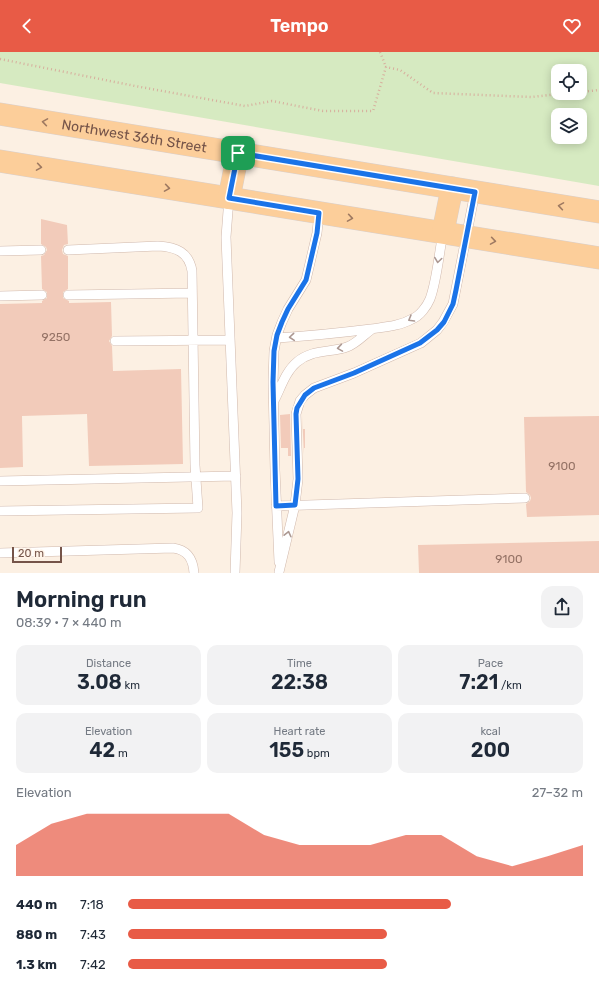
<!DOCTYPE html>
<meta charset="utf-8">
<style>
:root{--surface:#fff;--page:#f2f2f3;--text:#1f2937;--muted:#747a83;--accent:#e85b46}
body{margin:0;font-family:Rubik,sans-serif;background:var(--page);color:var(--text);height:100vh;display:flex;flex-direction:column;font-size:15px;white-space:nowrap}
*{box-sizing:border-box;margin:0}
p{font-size:13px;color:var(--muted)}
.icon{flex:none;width:22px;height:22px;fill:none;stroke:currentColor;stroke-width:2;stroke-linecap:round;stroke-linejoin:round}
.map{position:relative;height:521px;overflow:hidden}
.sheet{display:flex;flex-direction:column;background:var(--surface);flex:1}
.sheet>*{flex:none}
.tools{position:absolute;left:551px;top:12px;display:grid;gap:8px}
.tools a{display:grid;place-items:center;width:36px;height:36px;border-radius:8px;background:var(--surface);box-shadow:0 2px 10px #0003;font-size:20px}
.scale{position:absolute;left:12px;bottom:10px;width:50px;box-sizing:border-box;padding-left:4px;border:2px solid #755449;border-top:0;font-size:11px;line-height:14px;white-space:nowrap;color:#755449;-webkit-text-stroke:3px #fff4e9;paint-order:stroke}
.pin{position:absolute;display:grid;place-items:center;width:34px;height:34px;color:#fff;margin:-17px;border-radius:8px;box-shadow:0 2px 6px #0006}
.round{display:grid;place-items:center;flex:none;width:42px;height:42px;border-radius:12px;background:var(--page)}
.headline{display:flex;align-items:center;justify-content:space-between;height:68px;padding:0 16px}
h1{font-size:22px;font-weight:600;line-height:30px}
.figures{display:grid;grid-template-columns:repeat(3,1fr);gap:6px;height:68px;padding:4px 16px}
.figures div{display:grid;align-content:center;border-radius:10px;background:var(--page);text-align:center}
.figures b{font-size:20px;font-weight:600}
.figures small{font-size:11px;font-weight:400}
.figures p{font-size:11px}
.chart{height:112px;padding:8px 16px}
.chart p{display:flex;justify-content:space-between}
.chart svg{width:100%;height:72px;margin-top:4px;fill:var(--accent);opacity:.7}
ul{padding:0 16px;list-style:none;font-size:13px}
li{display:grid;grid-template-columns:64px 48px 1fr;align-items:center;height:30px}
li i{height:10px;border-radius:5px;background:var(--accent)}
header{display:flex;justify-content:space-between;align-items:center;height:52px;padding:0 16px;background:var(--accent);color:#fff;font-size:18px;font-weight:600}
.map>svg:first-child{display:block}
.green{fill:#d6eac1;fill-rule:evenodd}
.building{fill:#f2cbba}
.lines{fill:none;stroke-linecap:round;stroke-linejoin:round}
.service-casing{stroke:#d0b8ac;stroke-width:10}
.primary-casing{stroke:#d8cfcc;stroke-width:23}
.path{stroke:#d7ae9d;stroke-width:2.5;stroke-dasharray:1 3;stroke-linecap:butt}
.service{stroke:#fff;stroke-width:9}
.primary{stroke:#fcce9a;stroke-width:22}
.oneway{stroke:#9e7961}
.oneway2{stroke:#ac9892}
.route-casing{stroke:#fff;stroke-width:8}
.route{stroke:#1a73e8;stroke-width:5}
.labels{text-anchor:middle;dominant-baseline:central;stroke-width:3;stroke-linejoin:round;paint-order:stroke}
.number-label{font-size:12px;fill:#947265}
.street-label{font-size:14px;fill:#755449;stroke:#fff4e9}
</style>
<header><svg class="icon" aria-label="back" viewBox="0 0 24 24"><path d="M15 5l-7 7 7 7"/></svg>Tempo<svg class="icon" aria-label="heart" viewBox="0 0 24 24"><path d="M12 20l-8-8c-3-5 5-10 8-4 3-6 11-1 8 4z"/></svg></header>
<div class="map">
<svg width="599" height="521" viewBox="0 0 599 521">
<rect width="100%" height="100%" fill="#fcf0e3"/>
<path class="green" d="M 0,0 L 599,0 L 599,134 L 0,31 ZM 558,19 L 580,19 L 580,41 L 558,41 ZM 558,63 L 580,63 L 580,85 L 558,85 Z"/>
<path class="building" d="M 41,167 L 67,173 L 68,192 L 64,193 L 62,198 L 63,202 L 68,204 L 68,237 L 63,240 L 63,246 L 69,249 L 69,251 L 111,250 L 112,284 L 109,289 L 112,294 L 113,319 L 181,317 L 183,412 L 89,414 L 87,362 L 22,364 L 23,415 L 0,416 L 0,252 L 42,251 L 42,249 L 47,246 L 47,240 L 42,237 L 41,204 L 44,203 L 47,198 L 46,195 L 41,192 Z
M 290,362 L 291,404 L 288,404 L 288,396 L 281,396 L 280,363 Z
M 302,362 L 303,377 L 305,377 L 305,396 L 304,396 L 304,403 Z
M 599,364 L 599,463 L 527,465 L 526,452 L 530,449 L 531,446 L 530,443 L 526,440 L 524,365 Z
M 599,489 L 599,521 L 419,521 L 418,493 Z"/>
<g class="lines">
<defs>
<path id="service" d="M 229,146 L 226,185 L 237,461 L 235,521
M 0,199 L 41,198
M 68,243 L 192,241
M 0,244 L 42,243
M 277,286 C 308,284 339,281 371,277 C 385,275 400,274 412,267 C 420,264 427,254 430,247 C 437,228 439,201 443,181
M 115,289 L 230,288
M 275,347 C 281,335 286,319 297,310 C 312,297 330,301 347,295 C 356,292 365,282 372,277
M 0,429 L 236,424
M 276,454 L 525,446
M 0,459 L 198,456 L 195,413 L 192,219 C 189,200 176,195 158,194 L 68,198
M 0,501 L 173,496 C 188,498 193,507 194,521
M 279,510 L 275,418 L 273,330 L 274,299 L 277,283 L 282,270 L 288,257 L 306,228 L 317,181 L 319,161
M 279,520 L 295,453 L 298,427 L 296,362 L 300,349 L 305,343 L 314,336 L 354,321 L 421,291 L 437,278 L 443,270 L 453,252 L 475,140"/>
<g id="primary">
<path id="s1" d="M 0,62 L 599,160"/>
<path d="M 0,109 L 599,206"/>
<path d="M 229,146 L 238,101"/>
<path d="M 443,180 L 452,136"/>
</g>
</defs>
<use href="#service" class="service-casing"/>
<use href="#primary" class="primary-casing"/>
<path class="path" d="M 380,0 L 386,15
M 0,7 L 135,34 L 245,54 L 272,49 L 323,59 L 373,59 L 386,15 L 400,18 L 433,41 L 531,45 L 569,41
M 580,40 L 599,38"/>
<use href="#service" class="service"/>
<use href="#primary" class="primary"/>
</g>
<defs><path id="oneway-chevron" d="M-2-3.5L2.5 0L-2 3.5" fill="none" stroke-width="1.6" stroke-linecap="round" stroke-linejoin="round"/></defs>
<g class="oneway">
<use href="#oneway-chevron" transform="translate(45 70) rotate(-171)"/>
<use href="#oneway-chevron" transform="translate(39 115) rotate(9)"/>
<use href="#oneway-chevron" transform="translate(167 136) rotate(9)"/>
<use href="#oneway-chevron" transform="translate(561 154) rotate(-171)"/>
<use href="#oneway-chevron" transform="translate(350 166) rotate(9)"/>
<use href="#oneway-chevron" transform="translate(493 189) rotate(9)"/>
</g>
<g class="oneway2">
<use href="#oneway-chevron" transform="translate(438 208) rotate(98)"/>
<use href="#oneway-chevron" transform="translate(411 267) rotate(150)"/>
<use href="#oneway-chevron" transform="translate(292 285) rotate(175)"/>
<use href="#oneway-chevron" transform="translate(340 296) rotate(171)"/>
<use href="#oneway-chevron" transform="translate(288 482) rotate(-77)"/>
</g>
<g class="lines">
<defs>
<path id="route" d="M 238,101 L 475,140 L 456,238 L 453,252 L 444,270 L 437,278 L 420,291 L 354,321 L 314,336 L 305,343 L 297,356 L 296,362 L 298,427 L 295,453 L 276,454 L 273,330 L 274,299 L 277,283 L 282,270 L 288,257 L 306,228 L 317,181 L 319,161 L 229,146 Z"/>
</defs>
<use href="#route" class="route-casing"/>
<use href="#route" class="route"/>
</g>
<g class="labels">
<g class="number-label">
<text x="56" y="285">9250</text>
<text x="562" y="414">9100</text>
<text x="509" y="507">9100</text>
</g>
<g class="street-label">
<text stroke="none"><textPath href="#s1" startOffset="136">Northwest 36th Street</textPath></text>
</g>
</g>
</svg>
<div class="tools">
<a><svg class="icon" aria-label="locate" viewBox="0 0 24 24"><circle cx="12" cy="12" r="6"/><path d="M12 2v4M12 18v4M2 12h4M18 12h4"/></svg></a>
<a><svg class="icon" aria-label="layers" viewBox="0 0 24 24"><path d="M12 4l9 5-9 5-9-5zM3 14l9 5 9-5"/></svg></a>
</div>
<div class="scale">20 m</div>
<div class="pin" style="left:238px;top:101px;background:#1e9e55"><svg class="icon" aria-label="arrive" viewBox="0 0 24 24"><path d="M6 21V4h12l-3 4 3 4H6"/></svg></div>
</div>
<section class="sheet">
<div class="headline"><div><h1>Morning run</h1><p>08:39 · 7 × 440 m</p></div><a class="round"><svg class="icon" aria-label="share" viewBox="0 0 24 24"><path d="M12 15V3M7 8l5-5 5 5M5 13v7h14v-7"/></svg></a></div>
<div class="figures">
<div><p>Distance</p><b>3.08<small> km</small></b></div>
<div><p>Time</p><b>22:38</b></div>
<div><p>Pace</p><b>7:21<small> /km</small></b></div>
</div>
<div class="figures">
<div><p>Elevation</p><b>42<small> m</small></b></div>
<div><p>Heart rate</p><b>155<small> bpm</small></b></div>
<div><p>kcal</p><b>200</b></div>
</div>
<div class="chart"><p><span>Elevation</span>27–32 m</p>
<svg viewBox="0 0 160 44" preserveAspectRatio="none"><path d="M0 44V25L10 12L20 6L30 6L40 6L50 6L60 6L70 19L80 25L90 25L100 25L110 19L120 19L130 32L140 38L150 32L160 25V44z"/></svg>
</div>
<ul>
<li><b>440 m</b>7:18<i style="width:71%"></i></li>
<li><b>880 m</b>7:43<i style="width:57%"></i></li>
<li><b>1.3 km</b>7:42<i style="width:57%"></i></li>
</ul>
</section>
